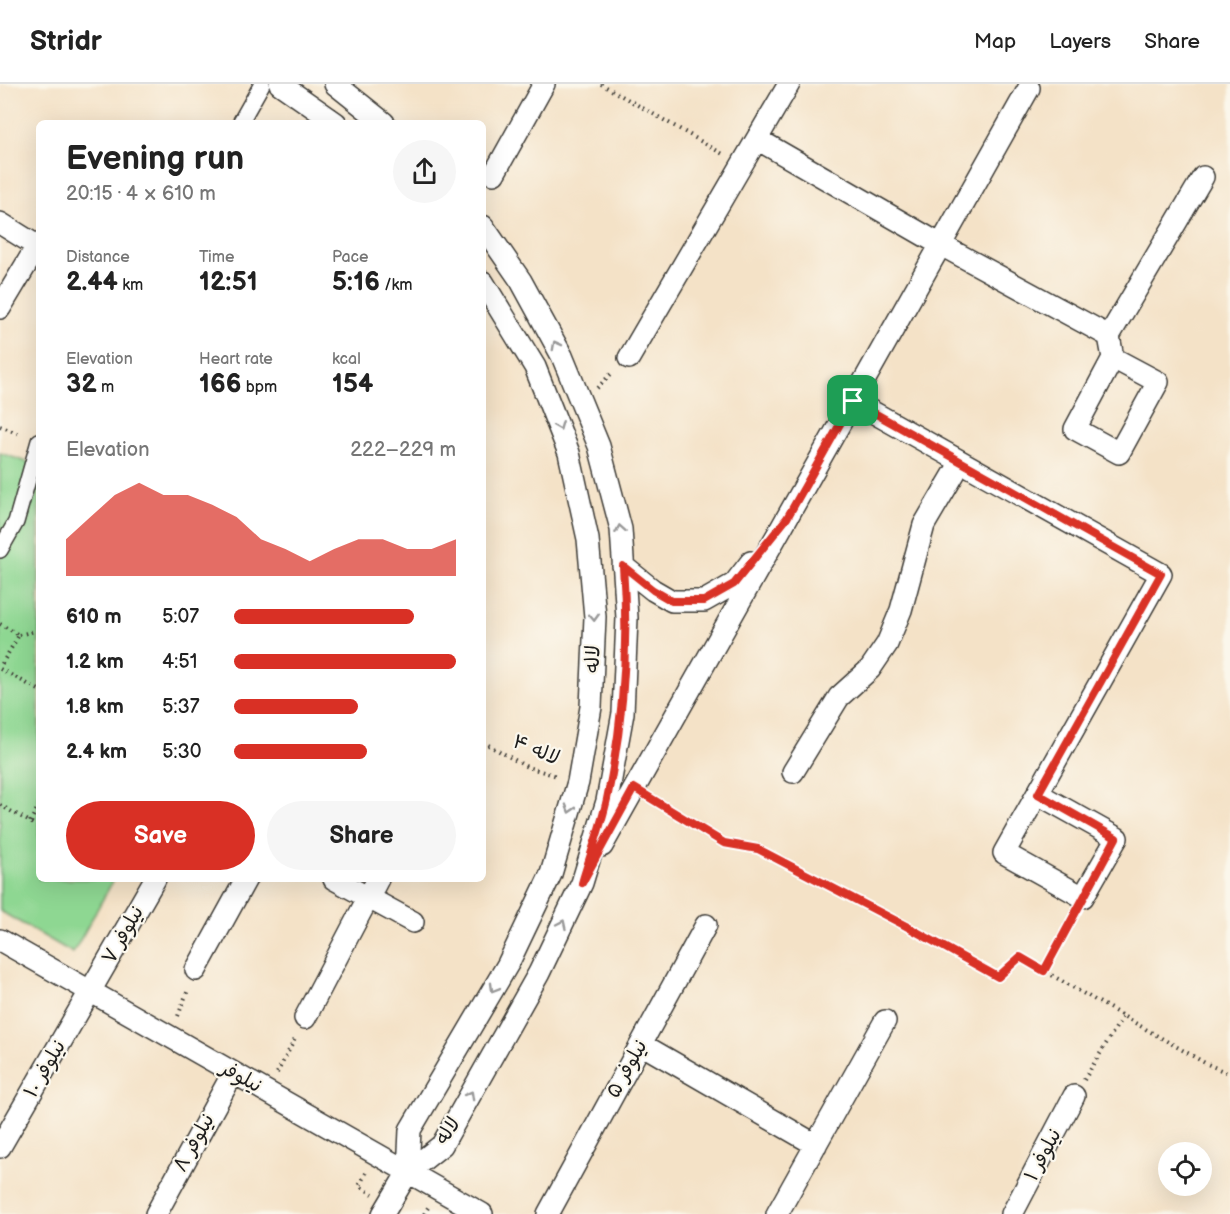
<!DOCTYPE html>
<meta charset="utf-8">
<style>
:root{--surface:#fff;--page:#f6f6f6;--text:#222;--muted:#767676;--line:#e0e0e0;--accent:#d93025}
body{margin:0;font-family:"Balsamiq Sans","Playpen Sans Arabic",sans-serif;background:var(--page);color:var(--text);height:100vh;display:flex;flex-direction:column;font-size:22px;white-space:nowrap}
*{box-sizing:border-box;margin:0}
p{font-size:20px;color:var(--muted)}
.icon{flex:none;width:33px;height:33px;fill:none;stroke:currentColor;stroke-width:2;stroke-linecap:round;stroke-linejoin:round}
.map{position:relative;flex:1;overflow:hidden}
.drawer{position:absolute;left:36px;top:36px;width:450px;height:762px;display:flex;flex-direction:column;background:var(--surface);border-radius:9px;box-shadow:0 6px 24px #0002}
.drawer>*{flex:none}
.tools{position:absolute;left:1158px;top:1058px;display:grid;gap:12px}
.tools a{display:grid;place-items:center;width:54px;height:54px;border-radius:50%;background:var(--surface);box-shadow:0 6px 24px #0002;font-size:30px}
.pin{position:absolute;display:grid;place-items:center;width:51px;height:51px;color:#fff;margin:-26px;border-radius:12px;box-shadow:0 3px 9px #0006}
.round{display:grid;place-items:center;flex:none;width:63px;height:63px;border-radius:32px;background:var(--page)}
.head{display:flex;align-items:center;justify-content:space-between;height:102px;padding:0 30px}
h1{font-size:33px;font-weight:800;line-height:45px}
.figures{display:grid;grid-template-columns:repeat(3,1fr);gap:9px;height:102px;padding:6px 30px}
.figures div{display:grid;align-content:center}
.figures b{font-size:26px;font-weight:800}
.figures small{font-size:16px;font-weight:400}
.figures p{font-size:16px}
.chart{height:168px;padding:12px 30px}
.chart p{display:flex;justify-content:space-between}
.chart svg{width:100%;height:108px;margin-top:6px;fill:var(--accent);opacity:.7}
.cta{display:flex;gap:12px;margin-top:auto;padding:12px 30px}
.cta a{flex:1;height:69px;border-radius:36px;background:var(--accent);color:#fff;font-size:24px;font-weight:800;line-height:69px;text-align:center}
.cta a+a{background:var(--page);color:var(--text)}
ul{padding:0 30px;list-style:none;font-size:20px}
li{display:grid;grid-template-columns:96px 72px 1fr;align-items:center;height:45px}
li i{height:15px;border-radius:8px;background:var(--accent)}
header{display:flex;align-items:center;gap:36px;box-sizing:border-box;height:84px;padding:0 30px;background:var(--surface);border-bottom:2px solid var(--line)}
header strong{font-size:28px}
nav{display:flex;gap:33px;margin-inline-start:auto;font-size:21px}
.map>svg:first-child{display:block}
.green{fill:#8ed792;stroke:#557a57;stroke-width:1.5}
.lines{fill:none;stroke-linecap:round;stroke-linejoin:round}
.pedestrian-casing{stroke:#3c3a36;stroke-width:18}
.minor-casing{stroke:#3c3a36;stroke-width:24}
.path{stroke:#3c3a36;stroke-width:4;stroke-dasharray:1.5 4.5;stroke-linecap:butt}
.pedestrian{stroke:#fff;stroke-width:15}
.minor{stroke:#fff;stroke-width:21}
.oneway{stroke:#999}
.route-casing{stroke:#fff;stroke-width:12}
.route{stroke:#d93025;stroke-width:8}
.labels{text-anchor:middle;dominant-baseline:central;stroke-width:4.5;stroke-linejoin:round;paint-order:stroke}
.street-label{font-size:20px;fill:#1c1c1c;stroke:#fbf7ec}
</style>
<header>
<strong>Stridr</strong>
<nav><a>Map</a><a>Layers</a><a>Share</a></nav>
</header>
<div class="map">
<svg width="1230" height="1130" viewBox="0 0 1230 1130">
<rect width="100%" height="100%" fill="#fbf7ec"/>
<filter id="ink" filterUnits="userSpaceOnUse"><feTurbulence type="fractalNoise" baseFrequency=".0167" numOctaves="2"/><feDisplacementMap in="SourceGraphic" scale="12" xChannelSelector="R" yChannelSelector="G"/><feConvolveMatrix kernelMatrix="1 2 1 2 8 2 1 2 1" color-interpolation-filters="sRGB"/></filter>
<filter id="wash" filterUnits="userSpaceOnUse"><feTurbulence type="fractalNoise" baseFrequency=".008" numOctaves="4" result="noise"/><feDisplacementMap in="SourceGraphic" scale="24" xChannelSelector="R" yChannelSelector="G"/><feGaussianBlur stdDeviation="1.35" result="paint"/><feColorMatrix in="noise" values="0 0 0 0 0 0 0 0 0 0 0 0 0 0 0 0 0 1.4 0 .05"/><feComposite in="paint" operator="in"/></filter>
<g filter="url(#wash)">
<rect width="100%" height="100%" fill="#f4e2c7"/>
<path class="green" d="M 0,369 L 39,382 L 39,795 L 114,795 L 73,869 L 0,827 Z"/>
</g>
<g filter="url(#ink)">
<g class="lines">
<defs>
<path id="pedestrian" d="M 240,39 L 262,0
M 0,466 L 16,438 L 39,357"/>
<path id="minor" d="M 280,0 L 336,39
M 335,0 L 384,39
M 757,55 L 941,161 L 1109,252 L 1113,274 L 1075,345 L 1119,369 L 1158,298 L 1113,274
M 494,90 L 544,0
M 0,139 L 37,162
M 0,224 L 39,159
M 1109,252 L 1203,93
M 629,274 L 789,0
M 853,317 L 1161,490 L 1004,769 L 1083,813 L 1117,754 L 1038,710
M 623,482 L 653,506 L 672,517 L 704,517 L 734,500 L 751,478
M 793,688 L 839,613 L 870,585 L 887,560 L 901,526 L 924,441 L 961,378
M 602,762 L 1029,4
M 334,795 L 413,838
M 0,856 L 482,1130
M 196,886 L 246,795
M 305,934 L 378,795
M 641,960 L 816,1061
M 0,1063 L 155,795
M 408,1088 L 410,1046 L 508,880 L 551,790 L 578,698 L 591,623 L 595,533 L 588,455 L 569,369 L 535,283 L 483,198
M 156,1130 L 233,989
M 383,1130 L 408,1088 L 442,1061 L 539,889 L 582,799 L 607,717 L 623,629 L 627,534 L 621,445 L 599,362 L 562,272 L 521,197 L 483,142
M 548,1130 L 706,841
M 777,1130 L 885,937
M 1012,1130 L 1074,1012"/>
</defs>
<use href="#pedestrian" class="pedestrian-casing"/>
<use href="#minor" class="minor-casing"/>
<path class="path" d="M 601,0 L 723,70
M 597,304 L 613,288
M 0,342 L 22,351
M 0,540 L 19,551 L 0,583
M 19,551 L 39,546
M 0,585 L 39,606
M 483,658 L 527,683 L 557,692
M 653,716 L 724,759 L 758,765 L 906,842 L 998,893 L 1020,873 L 1205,979 L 1230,990
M 0,721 L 39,743
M 30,738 L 39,721
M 1044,887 L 1073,832
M 178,932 L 188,906
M 277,989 L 296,953
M 1084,996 L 1123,932
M 366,1089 L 359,1102 L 373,1110
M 424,1130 L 429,1122"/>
<use href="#pedestrian" class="pedestrian"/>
<use href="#minor" class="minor"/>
</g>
<defs><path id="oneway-chevron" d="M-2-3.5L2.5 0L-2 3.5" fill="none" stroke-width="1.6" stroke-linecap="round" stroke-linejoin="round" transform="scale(1.5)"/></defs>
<g class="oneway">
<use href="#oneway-chevron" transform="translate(556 261) rotate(-118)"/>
<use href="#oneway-chevron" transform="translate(559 342) rotate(68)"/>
<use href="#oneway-chevron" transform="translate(620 445) rotate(-100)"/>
<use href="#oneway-chevron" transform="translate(594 533) rotate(88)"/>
<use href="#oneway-chevron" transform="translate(570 725) rotate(107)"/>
<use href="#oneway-chevron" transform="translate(562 840) rotate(-65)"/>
<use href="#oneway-chevron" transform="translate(494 904) rotate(120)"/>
<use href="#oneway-chevron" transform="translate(470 1011) rotate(-61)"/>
</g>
</g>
<g class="lines" filter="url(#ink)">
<defs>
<path id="route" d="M 853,317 L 1161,490 L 1038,710 L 1116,754 L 1044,887 L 1020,873 L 998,893 L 906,842 L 758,765 L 724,759 L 634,704 L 582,799 C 590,771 601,743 607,715 C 624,636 629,562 623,482 L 653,506 L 672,517 L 704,517 L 734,500 L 787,434 Z"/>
</defs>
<use href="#route" class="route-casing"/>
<use href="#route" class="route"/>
</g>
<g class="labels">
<g class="street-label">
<text transform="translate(593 575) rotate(-88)">لاله</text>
<text transform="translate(536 666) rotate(23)">لاله ۴</text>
<text transform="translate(123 851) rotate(-60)">نیلوفر ۷</text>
<text transform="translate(45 985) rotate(-60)">نیلوفر ۱۰</text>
<text transform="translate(627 985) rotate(-61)">نیلوفر ۵</text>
<text transform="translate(241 993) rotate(29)">نیلوفر</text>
<text transform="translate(448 1047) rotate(-56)">لاله</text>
<text transform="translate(194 1059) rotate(-61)">نیلوفر ۸</text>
<text transform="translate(1043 1071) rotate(-62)">نیلوفر ۱</text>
</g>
</g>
</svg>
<div class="tools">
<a><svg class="icon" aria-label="locate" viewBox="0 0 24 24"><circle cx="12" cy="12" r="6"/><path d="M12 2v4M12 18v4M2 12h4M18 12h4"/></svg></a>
</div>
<div class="pin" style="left:853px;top:317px;background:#1e9e55"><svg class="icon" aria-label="arrive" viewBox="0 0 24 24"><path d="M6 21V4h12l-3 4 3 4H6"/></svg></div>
<section class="drawer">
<div class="head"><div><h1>Evening run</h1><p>20:15 · 4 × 610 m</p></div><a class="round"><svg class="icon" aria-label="share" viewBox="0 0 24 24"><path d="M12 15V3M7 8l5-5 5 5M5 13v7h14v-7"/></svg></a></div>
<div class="figures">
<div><p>Distance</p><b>2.44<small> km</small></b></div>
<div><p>Time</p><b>12:51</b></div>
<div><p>Pace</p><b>5:16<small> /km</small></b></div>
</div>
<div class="figures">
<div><p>Elevation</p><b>32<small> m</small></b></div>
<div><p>Heart rate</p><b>166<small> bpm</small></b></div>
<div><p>kcal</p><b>154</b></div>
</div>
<div class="chart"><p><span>Elevation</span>222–229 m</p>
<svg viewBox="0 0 160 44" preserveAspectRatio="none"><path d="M0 44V29L10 20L20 11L30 6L40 11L50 11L60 15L70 20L80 29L90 33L100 38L110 33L120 29L130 29L140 33L150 33L160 29V44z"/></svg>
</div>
<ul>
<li><b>610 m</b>5:07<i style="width:81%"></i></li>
<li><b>1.2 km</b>4:51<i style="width:100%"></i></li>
<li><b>1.8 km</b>5:37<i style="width:56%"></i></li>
<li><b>2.4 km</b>5:30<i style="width:60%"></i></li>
</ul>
<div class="cta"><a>Save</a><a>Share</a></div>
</section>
</div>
